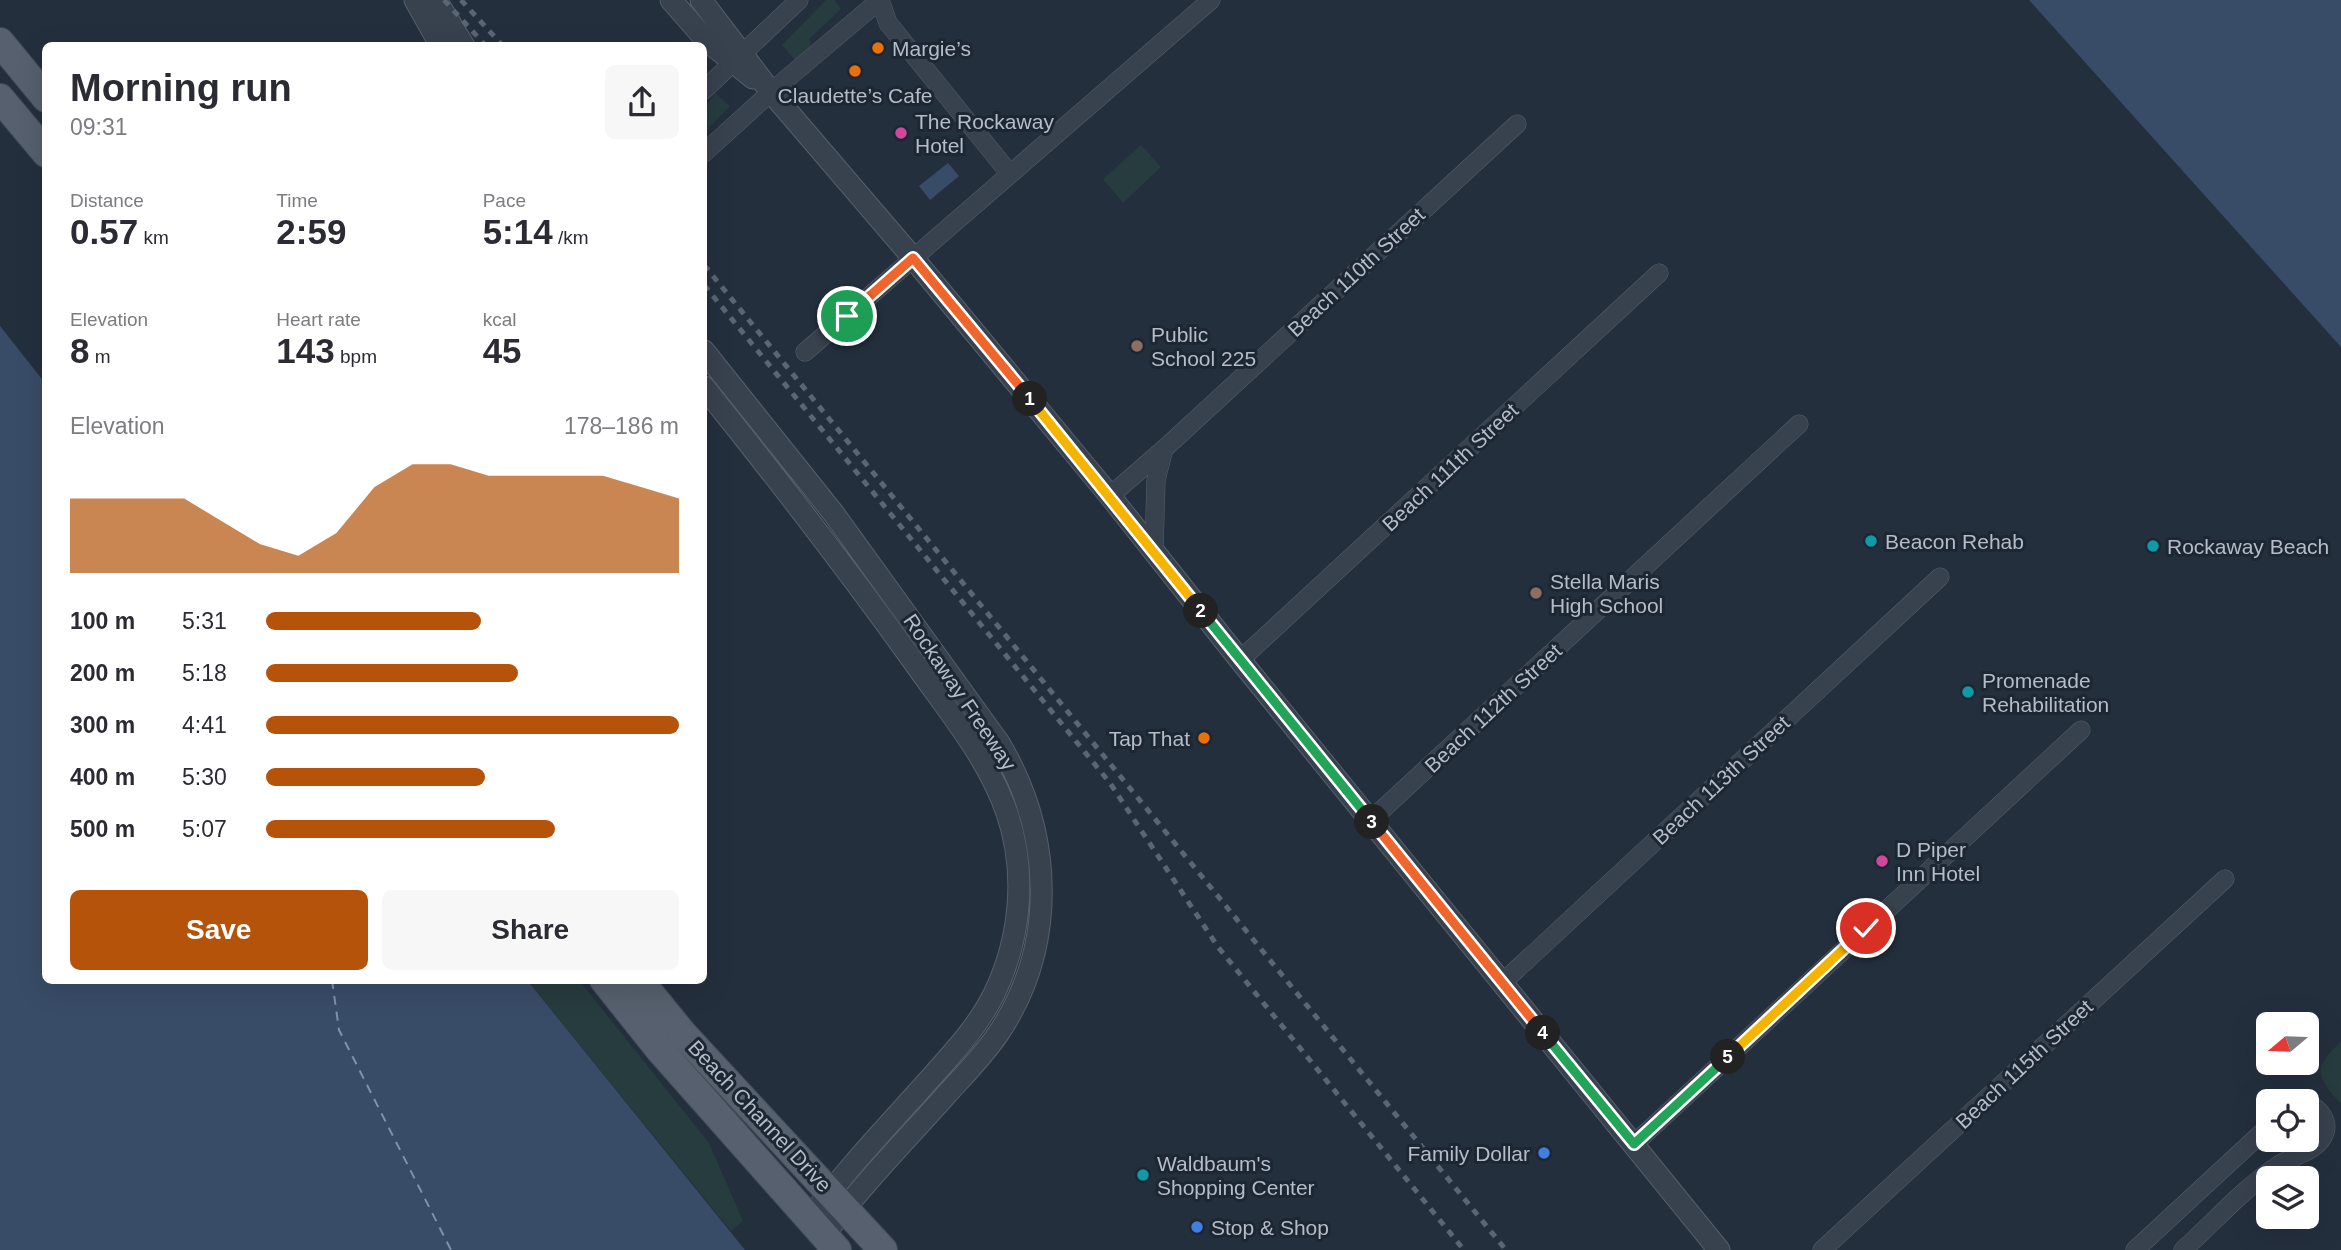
<!DOCTYPE html>
<meta charset="utf-8">
<style>
:root{--surface:#fff;--page:#f7f7f7;--text:#2b2b33;--muted:#7c7c81;--accent:#b45309}
body{margin:0;font-family:Helvetica,sans-serif;background:var(--page);color:var(--text);height:100vh;display:flex;flex-direction:column;font-size:26px;white-space:nowrap}
*{box-sizing:border-box;margin:0}
p{font-size:23px;color:var(--muted)}
.icon{flex:none;width:38px;height:38px;fill:none;stroke:currentColor;stroke-width:2;stroke-linecap:round;stroke-linejoin:round}
.map{position:relative;flex:1;overflow:hidden}
.details{position:absolute;left:42px;top:42px;width:665px;height:942px;display:flex;flex-direction:column;background:var(--surface);border-radius:10px;box-shadow:0 7px 28px #0002}
.details>*{flex:none}
.needle{width:46px;rotate:251deg}
.tools{position:absolute;left:2256px;top:1012px;display:grid;gap:14px}
.tools a{display:grid;place-items:center;width:63px;height:63px;border-radius:10px;background:var(--surface);box-shadow:0 7px 28px #0002;font-size:35px}
.pin{position:absolute;display:grid;place-items:center;width:60px;height:60px;color:#fff;margin:-30px;border:4px solid #fff;border-radius:50%;box-shadow:0 2px 7px #0007}
.km{position:absolute;width:35px;height:35px;margin:-18px;border-radius:50%;background:#222;color:#fff;font-size:19px;line-height:35px;text-align:center}
.round{display:grid;place-items:center;flex:none;width:74px;height:74px;border-radius:10px;background:var(--page)}
.summary{display:flex;align-items:center;justify-content:space-between;height:119px;padding:0 28px}
h1{font-size:38px;font-weight:700;line-height:52px}
.stats{display:grid;grid-template-columns:repeat(3,1fr);gap:10px;height:119px;padding:7px 28px}
.stats div{display:grid;align-content:center}
.stats b{font-size:35px;font-weight:700}
.stats small{font-size:19px;font-weight:400}
.stats p{font-size:19px}
.chart{height:196px;padding:14px 28px}
.chart p{display:flex;justify-content:space-between}
.chart svg{width:100%;height:126px;margin-top:7px;fill:var(--accent);opacity:.7}
.primary-button{display:flex;gap:14px;margin-top:auto;padding:14px 28px}
.primary-button a{flex:1;height:80px;border-radius:10px;background:var(--accent);color:#fff;font-size:28px;font-weight:700;line-height:80px;text-align:center}
.primary-button a+a{background:var(--page);color:var(--text)}
ul{padding:0 28px;list-style:none;font-size:23px}
li{display:grid;grid-template-columns:112px 84px 1fr;align-items:center;height:52px}
li i{height:18px;border-radius:9px;background:var(--accent)}
.map>svg:first-child{display:block}
.green{fill:#263c3f}
.water{fill:#394c67}
.lines{fill:none;stroke-linecap:round;stroke-linejoin:round}
.ferry{stroke:#7c92b1;stroke-width:2;stroke-dasharray:9 7;stroke-linecap:butt}
.minor-casing{stroke:#565f6c;stroke-width:19}
.tertiary-casing{stroke:#565f6c;stroke-width:23}
.primary-casing{stroke:#414a57;stroke-width:30}
.minor{stroke:#38414e;stroke-width:18}
.tertiary{stroke:#38414e;stroke-width:21}
.primary{stroke:#56606e;stroke-width:28}
.rail{stroke:#5a6575;stroke-width:5;stroke-dasharray:7 7;stroke-linecap:butt}
.split-1-casing{stroke:#fff;stroke-width:14}
.split-2-casing{stroke:#fff;stroke-width:14}
.split-3-casing{stroke:#fff;stroke-width:14}
.split-4-casing{stroke:#fff;stroke-width:14}
.split-5-casing{stroke:#fff;stroke-width:14}
.split-6-casing{stroke:#fff;stroke-width:14}
.split-1{stroke:#f0652b;stroke-width:9}
.split-2{stroke:#f5b400;stroke-width:9}
.split-3{stroke:#22a559;stroke-width:9}
.split-4{stroke:#f0652b;stroke-width:9}
.split-5{stroke:#22a559;stroke-width:9}
.split-6{stroke:#f5b400;stroke-width:9}
.food-dot{fill:#e8710a;stroke:#1d2633;stroke-width:2.5}
.hotel-dot{fill:#d1479c;stroke:#1d2633;stroke-width:2.5}
.education-dot{fill:#8d6e63;stroke:#1d2633;stroke-width:2.5}
.culture-dot{fill:#0f9aa8;stroke:#1d2633;stroke-width:2.5}
.shop-dot{fill:#3f7fe0;stroke:#1d2633;stroke-width:2.5}
.labels{text-anchor:middle;dominant-baseline:central;stroke-width:6;stroke-linejoin:round;paint-order:stroke}
.poi-label{font-size:21px;fill:#b4bcc9;stroke:#1d2633;text-anchor:start}
.street-label{font-size:21px;fill:#b4bcc9;stroke:#1d2633}
</style>
<div class="map">
<svg width="2341" height="1250" viewBox="0 0 2341 1250">
<rect width="100%" height="100%" fill="#242f3e"/>
<path class="green" d="M 826,0 L 834,0 L 841,9 L 809,39 L 811,42 L 809,50 L 796,61 L 782,45 Z
M 715,93 L 730,106 L 704,133 L 704,110 Z
M 1141,145 L 1161,167 L 1123,203 L 1103,179 Z
M 527,980 L 579,980 L 709,1143 L 743,1221 L 731,1231 Z
M 2341,1042 L 2341,1104 C 2317,1077 2311,1069 2341,1042 Z"/>
<path class="water" d="M 2029,0 L 2341,0 L 2341,347 Z
M 948,163 L 959,176 L 930,200 L 919,186 Z
M 0,326 L 45,383 L 46,980 L 527,980 L 745,1250 L 0,1250 Z"/>
<g class="lines">
<path class="ferry" d="M 332,980 L 339,1030 L 451,1250"/>
<defs>
<path id="minor" d="M 880,0 L 888,23 L 1010,174
M 704,90 L 799,0
M 704,153 L 771,92 L 880,0
M 805,352 L 1211,0
M 1110,496 L 1164,449 L 1517,124
M 1154,550 L 1156,480 L 1164,449
M 1240,660 L 1659,273
M 1371,820 L 1799,424
M 1502,983 L 1940,577
M 1634,1144 L 2081,730
M 1822,1250 L 2225,879
M 2135,1250 L 2268,1127
M 2183,1250 C 2214,1222 2243,1189 2277,1166 C 2290,1157 2315,1152 2323,1137 C 2331,1122 2320,1108 2306,1103"/>
<path id="tertiary" d="M 415,0 L 441,46
M 436,0 L 464,46
M 671,0 L 706,40 L 753,78
M 701,0 L 771,92 L 913,258 L 1110,496 L 1240,660 L 1719,1250
M 704,351 L 834,514 L 999,743 C 1053,833 1058,945 998,1034 C 983,1056 964,1075 946,1095 C 905,1141 861,1186 824,1235
M 704,387 C 777,478 848,570 916,665 C 949,712 988,758 1007,813 C 1027,872 1021,938 994,994 C 977,1028 952,1054 927,1082 C 887,1127 845,1170 810,1219"/>
<path id="primary" d="M 0,42 L 46,98
M 0,98 L 46,153
M 604,980 L 659,1049 L 837,1250
M 639,980 L 683,1034 L 883,1250"/>
</defs>
<use href="#minor" class="minor-casing"/>
<use href="#tertiary" class="tertiary-casing"/>
<use href="#primary" class="primary-casing"/>
<use href="#minor" class="minor"/>
<use href="#tertiary" class="tertiary"/>
<use href="#primary" class="primary"/>
<path class="rail" d="M 444,0 L 486,46
M 461,0 L 503,46
M 704,265 L 1506,1250
M 704,285 L 1110,783 L 1218,947 L 1464,1250"/>
</g>
<g class="lines">
<defs>
<path id="split-1" d="M 847,316 L 913,258 L 1030,399"/>
<path id="split-2" d="M 1030,399 L 1201,611"/>
<path id="split-3" d="M 1201,611 L 1372,822"/>
<path id="split-4" d="M 1372,822 L 1543,1033"/>
<path id="split-5" d="M 1543,1033 L 1634,1144 L 1728,1057"/>
<path id="split-6" d="M 1728,1057 L 1866,928"/>
</defs>
<use href="#split-1" class="split-1-casing"/>
<use href="#split-2" class="split-2-casing"/>
<use href="#split-3" class="split-3-casing"/>
<use href="#split-4" class="split-4-casing"/>
<use href="#split-5" class="split-5-casing"/>
<use href="#split-6" class="split-6-casing"/>
<use href="#split-1" class="split-1"/>
<use href="#split-2" class="split-2"/>
<use href="#split-3" class="split-3"/>
<use href="#split-4" class="split-4"/>
<use href="#split-5" class="split-5"/>
<use href="#split-6" class="split-6"/>
</g>
<g class="food-dot">
<circle cx="878" cy="48" r="7"/>
<circle cx="855" cy="71" r="7"/>
<circle cx="1204" cy="738" r="7"/>
</g>
<g class="hotel-dot">
<circle cx="901" cy="133" r="7"/>
<circle cx="1882" cy="861" r="7"/>
</g>
<g class="education-dot">
<circle cx="1137" cy="346" r="7"/>
<circle cx="1536" cy="593" r="7"/>
</g>
<g class="culture-dot">
<circle cx="1871" cy="541" r="7"/>
<circle cx="2153" cy="546" r="7"/>
<circle cx="1968" cy="692" r="7"/>
<circle cx="1143" cy="1175" r="7"/>
</g>
<g class="shop-dot">
<circle cx="1544" cy="1153" r="7"/>
<circle cx="1197" cy="1227" r="7"/>
</g>
<g class="labels">
<g class="poi-label">
<text x="892" y="48">Margie’s</text>
<text x="855" y="95" text-anchor="middle">Claudette’s Cafe</text>
<text x="915" y="121">The Rockaway<tspan x="915" dy="24">Hotel</tspan></text>
<text x="1151" y="334">Public<tspan x="1151" dy="24">School 225</tspan></text>
<text x="1885" y="541">Beacon Rehab</text>
<text x="2167" y="546">Rockaway Beach</text>
<text x="1550" y="581">Stella Maris<tspan x="1550" dy="24">High School</tspan></text>
<text x="1982" y="680">Promenade<tspan x="1982" dy="24">Rehabilitation</tspan></text>
<text x="1190" y="738" text-anchor="end">Tap That</text>
<text x="1896" y="849">D Piper<tspan x="1896" dy="24">Inn Hotel</tspan></text>
<text x="1530" y="1153" text-anchor="end">Family Dollar</text>
<text x="1157" y="1163">Waldbaum's<tspan x="1157" dy="24">Shopping Center</tspan></text>
<text x="1211" y="1227">Stop &amp; Shop</text>
</g>
<g class="street-label">
<text transform="translate(1356 272) rotate(-43)">Beach 110th Street</text>
<text transform="translate(1450 467) rotate(-43)">Beach 111th Street</text>
<text transform="translate(960 692) rotate(56)">Rockaway Freeway</text>
<text transform="translate(1493 708) rotate(-43)">Beach 112th Street</text>
<text transform="translate(1721 780) rotate(-43)">Beach 113th Street</text>
<text transform="translate(2024 1064) rotate(-43)">Beach 115th Street</text>
<text transform="translate(760 1116) rotate(47)">Beach Channel Drive</text>
</g>
</g>
</svg>
<div class="tools">
<a><svg class="needle" viewBox="-14 -14 28 28"><path d="M0-13l5 13h-10z" fill="#e53935"/><path d="M0 13l5-13h-10z" fill="#7c7c81"/></svg></a>
<a><svg class="icon" aria-label="locate" viewBox="0 0 24 24"><circle cx="12" cy="12" r="6"/><path d="M12 2v4M12 18v4M2 12h4M18 12h4"/></svg></a>
<a><svg class="icon" aria-label="layers" viewBox="0 0 24 24"><path d="M12 4l9 5-9 5-9-5zM3 14l9 5 9-5"/></svg></a>
</div>
<div class="pin" style="left:847px;top:316px;background:#1e9e55"><svg class="icon" aria-label="arrive" viewBox="0 0 24 24"><path d="M6 21V4h12l-3 4 3 4H6"/></svg></div>
<div class="pin" style="left:1866px;top:928px;background:#d93025"><svg class="icon" aria-label="check" viewBox="0 0 24 24"><path d="M5 12l5 5 9-10"/></svg></div>
<b class="km" style="left:1030px;top:399px">1</b>
<b class="km" style="left:1201px;top:611px">2</b>
<b class="km" style="left:1372px;top:822px">3</b>
<b class="km" style="left:1543px;top:1033px">4</b>
<b class="km" style="left:1728px;top:1057px">5</b>
<section class="details">
<div class="summary"><div><h1>Morning run</h1><p>09:31</p></div><a class="round"><svg class="icon" aria-label="share" viewBox="0 0 24 24"><path d="M12 15V3M7 8l5-5 5 5M5 13v7h14v-7"/></svg></a></div>
<div class="stats">
<div><p>Distance</p><b>0.57<small> km</small></b></div>
<div><p>Time</p><b>2:59</b></div>
<div><p>Pace</p><b>5:14<small> /km</small></b></div>
</div>
<div class="stats">
<div><p>Elevation</p><b>8<small> m</small></b></div>
<div><p>Heart rate</p><b>143<small> bpm</small></b></div>
<div><p>kcal</p><b>45</b></div>
</div>
<div class="chart"><p><span>Elevation</span>178–186 m</p>
<svg viewBox="0 0 160 44" preserveAspectRatio="none"><path d="M0 44V18L10 18L20 18L30 18L40 26L50 34L60 38L70 30L80 14L90 6L100 6L110 10L120 10L130 10L140 10L150 14L160 18V44z"/></svg>
</div>
<ul>
<li><b>100 m</b>5:31<i style="width:52%"></i></li>
<li><b>200 m</b>5:18<i style="width:61%"></i></li>
<li><b>300 m</b>4:41<i style="width:100%"></i></li>
<li><b>400 m</b>5:30<i style="width:53%"></i></li>
<li><b>500 m</b>5:07<i style="width:70%"></i></li>
</ul>
<div class="primary-button"><a>Save</a><a>Share</a></div>
</section>
</div>
